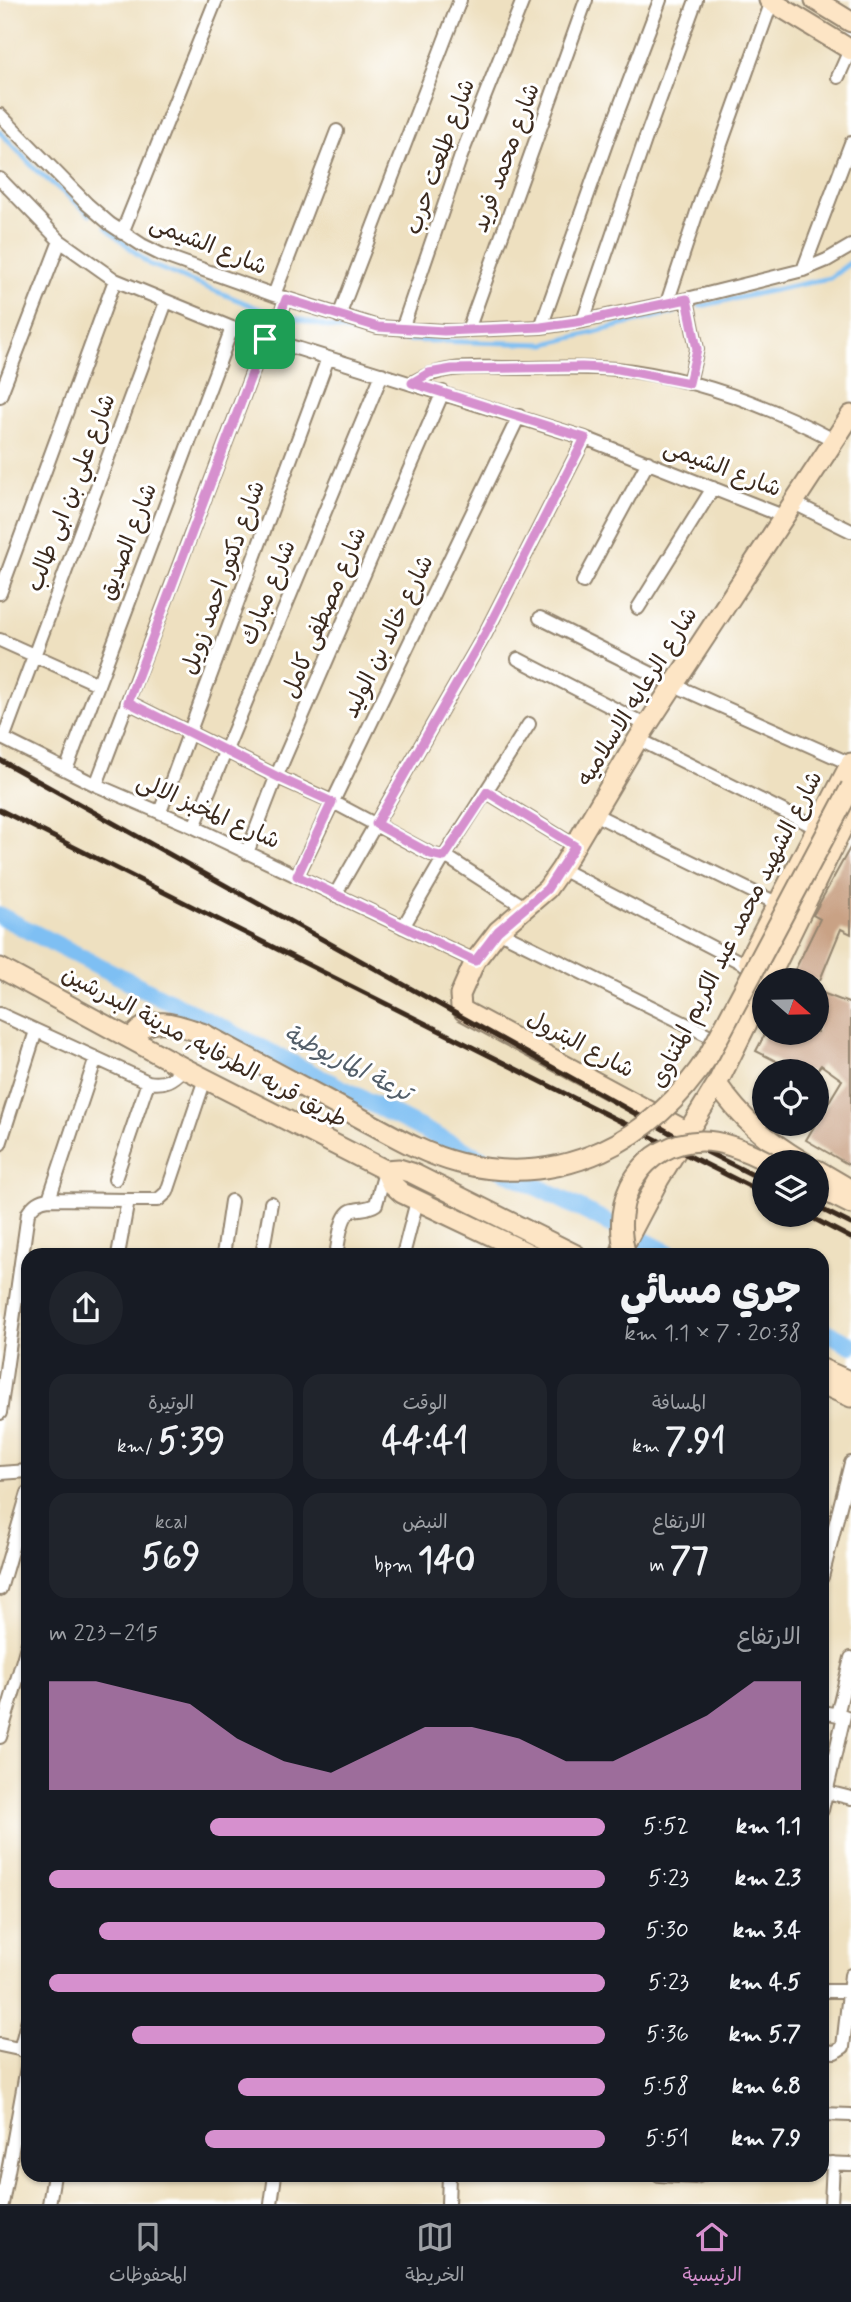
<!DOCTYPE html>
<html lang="ar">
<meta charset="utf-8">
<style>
:root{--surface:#171b24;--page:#20242c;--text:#f1f3f6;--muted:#9ea1a6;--line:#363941;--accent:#d690ce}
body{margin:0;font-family:Mynerve,"Playpen Sans Arabic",sans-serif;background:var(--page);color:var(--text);direction:rtl;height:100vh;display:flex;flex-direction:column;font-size:26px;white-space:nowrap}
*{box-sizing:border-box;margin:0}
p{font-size:23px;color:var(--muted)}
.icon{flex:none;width:38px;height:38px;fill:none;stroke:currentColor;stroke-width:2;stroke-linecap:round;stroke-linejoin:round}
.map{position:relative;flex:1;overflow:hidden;direction:ltr}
.side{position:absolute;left:21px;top:1248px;width:808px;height:934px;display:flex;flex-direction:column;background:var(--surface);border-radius:21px;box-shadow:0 2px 5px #0004;direction:rtl}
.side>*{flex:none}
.needle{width:46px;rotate:110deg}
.tools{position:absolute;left:752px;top:968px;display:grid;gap:14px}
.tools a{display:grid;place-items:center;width:77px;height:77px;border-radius:50%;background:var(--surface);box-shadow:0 2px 5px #0004;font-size:35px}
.pin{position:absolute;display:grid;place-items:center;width:60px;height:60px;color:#fff;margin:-30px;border-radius:14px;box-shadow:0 4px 10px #0006}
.round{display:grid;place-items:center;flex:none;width:74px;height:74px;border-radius:37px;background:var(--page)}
.overview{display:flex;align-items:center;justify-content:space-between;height:119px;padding:0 28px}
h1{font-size:38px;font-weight:800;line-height:52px}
.figures{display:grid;grid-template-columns:repeat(3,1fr);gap:10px;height:119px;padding:7px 28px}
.figures div{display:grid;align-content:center;border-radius:18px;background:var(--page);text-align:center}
.figures b{font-size:35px;font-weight:800}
.figures small{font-size:19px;font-weight:400}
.figures p{font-size:19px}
.chart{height:196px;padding:14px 28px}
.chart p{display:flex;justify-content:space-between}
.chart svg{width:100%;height:126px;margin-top:7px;fill:var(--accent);opacity:.7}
ul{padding:0 28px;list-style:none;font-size:23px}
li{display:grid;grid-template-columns:112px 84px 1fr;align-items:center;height:52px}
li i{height:18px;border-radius:9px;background:var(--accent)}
.tab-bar{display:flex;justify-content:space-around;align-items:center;height:98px;border-top:2px solid var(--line);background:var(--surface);font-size:19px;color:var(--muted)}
.tab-bar a{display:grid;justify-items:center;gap:4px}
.tab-bar .selected{color:var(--accent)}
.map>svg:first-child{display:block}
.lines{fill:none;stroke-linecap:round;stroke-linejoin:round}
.stream{stroke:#7ebff3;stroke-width:5}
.canal{stroke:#7ebff3;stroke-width:18}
.building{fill:#c9a285}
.street-casing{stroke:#94856f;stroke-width:16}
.secondary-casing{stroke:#94856f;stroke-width:23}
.street{stroke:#fff;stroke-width:12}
.secondary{stroke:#fde5c5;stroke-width:19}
.rail{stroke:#3b2a1e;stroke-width:5}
.secondary-bridge-casing{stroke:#94856f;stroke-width:23;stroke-linecap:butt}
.secondary-bridge{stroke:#fde5c5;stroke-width:19}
.route-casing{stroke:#fff;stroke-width:14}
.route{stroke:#d690ce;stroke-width:9}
.labels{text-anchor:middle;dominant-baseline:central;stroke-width:6;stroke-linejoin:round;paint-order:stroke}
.street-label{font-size:23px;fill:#3b2a1e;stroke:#fff}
.water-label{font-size:24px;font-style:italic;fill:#525e69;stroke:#fff}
</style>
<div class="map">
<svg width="851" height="2204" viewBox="0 0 851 2204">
<rect width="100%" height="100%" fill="#fff"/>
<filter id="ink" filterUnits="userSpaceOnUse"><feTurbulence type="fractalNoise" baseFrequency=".0143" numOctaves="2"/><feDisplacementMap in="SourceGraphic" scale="14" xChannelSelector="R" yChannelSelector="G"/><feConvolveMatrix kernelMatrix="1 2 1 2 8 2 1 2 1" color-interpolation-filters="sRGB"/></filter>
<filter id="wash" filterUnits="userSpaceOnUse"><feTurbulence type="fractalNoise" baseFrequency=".00686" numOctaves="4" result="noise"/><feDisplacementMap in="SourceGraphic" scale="28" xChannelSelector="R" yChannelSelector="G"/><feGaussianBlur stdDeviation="1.57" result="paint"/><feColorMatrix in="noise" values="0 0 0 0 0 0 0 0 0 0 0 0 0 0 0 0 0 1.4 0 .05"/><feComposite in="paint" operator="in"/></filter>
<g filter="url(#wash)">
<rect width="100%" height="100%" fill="#eee0c0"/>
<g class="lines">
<path class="stream" d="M 0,132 L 36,170 L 90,214
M 106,227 L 149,264 L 260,309 L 332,328 L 399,340 L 546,344 L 675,312
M 700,306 L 830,278 L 851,262"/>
<path class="canal" d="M 0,916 L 672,1255
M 822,1330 L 851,1345"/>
</g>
<g id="blocks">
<path class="building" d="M 851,846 L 851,934 L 841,929 L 820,980 L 790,980 L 820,919 L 813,915 Z
M 817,991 L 851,1004 L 851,1166 L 806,1140 L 842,1080 L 821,1065 L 816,1071 L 788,1071 L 788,1067 L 756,1051 L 766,1032 L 817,1032 Z"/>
</g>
</g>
<g filter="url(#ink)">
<use href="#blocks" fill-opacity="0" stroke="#94856f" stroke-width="2"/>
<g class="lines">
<defs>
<path id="street" d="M 838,77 L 850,50
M 0,115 L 87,204 L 110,224 L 142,245 L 162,255 L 274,295 L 378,327 L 444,331 L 541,327 L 583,321 L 687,299 L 803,270 L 827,260 L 851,246
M 0,179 L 60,241 L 115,280 L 232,328 L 585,438 L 783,516
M 122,233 L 216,0
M 803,270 L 851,143
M 274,295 L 337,131
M 687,299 L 697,349 L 689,383
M 667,303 L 701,200 L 772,1
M 339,316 L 460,0
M 583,321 L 645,140 L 696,0
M 541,327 L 609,135 L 660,0
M 402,329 L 461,156 L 523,0
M 468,330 L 586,0
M 271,341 L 286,299
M 412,383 C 444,364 474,368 510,368 C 546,368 582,366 617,369 C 693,377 767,405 834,440
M 0,396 L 60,241
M 792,502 L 851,531
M 583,582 L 648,462
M 0,593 L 115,280
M 638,608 L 713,488
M 540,618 L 674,685 L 851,764
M 0,640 L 98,684
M 518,659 L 648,726
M 128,702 L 284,780 L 333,802 L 431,854 L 450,859 L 526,908
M 0,737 L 96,785 L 194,827 L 475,961
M 3,739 L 166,302
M 638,739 L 823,831
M 66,770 L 232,328
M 96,785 L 265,339
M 487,792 L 575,846
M 160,812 L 328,358
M 594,814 L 778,904
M 194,827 L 382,374
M 247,853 L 277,775 L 443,392
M 561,869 L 746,965
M 297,876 L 519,416
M 335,895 L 485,634 L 585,438
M 403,927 L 444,857 L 529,724
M 498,931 L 710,1036
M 0,1014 L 148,1082 C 164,1085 173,1080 184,1068
M 0,1144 L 36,1031
M 115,1179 L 148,1082
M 49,1199 L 96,1058
M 118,1255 L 128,1200 L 158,1200 L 167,1192 L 205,1079
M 223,1255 L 231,1201
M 262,1255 L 271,1203
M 336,1255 C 339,1242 340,1212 354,1210 C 363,1208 369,1209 376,1204 L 385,1172
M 403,1255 L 417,1201
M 0,1413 L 28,1213 C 34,1204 39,1200 49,1199 L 128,1200
M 0,1473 L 28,1471
M 822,1577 L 851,1463
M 0,1589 L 28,1493
M 822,1712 L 844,1716
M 837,1715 L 851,1658
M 0,1737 L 28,1643
M 827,1792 L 851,1798
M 822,1810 L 844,1716
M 822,1991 L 851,1991
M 0,2045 L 28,2051
M 20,2050 L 28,2019
M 822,2051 L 835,2052 L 843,2047 L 851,1975
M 822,2114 L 851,2115
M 822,2163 L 851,2164
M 659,2175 L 696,2177 L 702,2175
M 2,2204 L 28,2062
M 49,2204 L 54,2175
M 271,2204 L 275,2175
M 448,2204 L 449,2175
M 831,2204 L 833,2163"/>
<path id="secondary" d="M 769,0 L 851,50
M 815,0 L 851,22
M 748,961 L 851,763
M 0,968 L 184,1068 L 385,1170 L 399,1169 L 412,1173 L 576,1255
M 768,980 L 851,810
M 132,1038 C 150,1012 179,1025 204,1034
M 717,1084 C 742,1120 765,1139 803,1162
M 688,1132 L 464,1011 L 461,1007 L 460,995 L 475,961 L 498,931 L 547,889 L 561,869 L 638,739 L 851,415
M 385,1170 L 391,1183 L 402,1193 L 532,1255
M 817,1170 L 851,1190
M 817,1187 L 851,1204
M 620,1253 L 659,1179 L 717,1084 L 765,987
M 822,1369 L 851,1382
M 822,1384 L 851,1397"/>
</defs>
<use href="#street" class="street-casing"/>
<use href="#secondary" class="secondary-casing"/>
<use href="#street" class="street"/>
<use href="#secondary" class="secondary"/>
<path class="rail" d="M 0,760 L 683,1140 L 765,1181
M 0,810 L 765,1194
M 817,1207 L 851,1224
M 805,1214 L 851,1238"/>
<defs>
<path id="secondary-bridge" d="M 204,1034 C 253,1060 303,1087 353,1114 C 387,1132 422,1154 459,1163 C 562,1189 653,1141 709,1055 L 851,787
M 626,1255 C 609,1200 641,1142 702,1141 C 725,1141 749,1152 768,1162"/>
</defs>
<use href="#secondary-bridge" class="secondary-bridge-casing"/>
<use href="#secondary-bridge" class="secondary-bridge"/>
</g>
</g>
<g class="lines" filter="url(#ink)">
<defs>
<path id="route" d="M 286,299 L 378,327 L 444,331 L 541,327 L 583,321 L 687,299 L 697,349 L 689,383 L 618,369 L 582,367 L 452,369 L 429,373 L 412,383 L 585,438 L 485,634 L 376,824 L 431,854 L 444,857 L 487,792 L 575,846 L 547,889 L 498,931 L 475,961 L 297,876 L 332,802 L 284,780 L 128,702 L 265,339 L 271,341 Z"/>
</defs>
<use href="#route" class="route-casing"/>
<use href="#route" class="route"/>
</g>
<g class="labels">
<g class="street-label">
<text transform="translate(441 157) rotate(-70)">شارع طلعت حرب</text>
<text transform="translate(507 158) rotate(-70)">شارع محمد فريد</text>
<text transform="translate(208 246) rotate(22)">شارع الشيمى</text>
<text transform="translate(722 469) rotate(21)">شارع الشيمى</text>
<text transform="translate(72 493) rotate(-69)">شارع علي بن ابى طالب</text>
<text transform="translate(129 542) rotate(-69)">شارع الصديق</text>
<text transform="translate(224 578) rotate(-70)">شارع دكتور احمد زويل</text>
<text transform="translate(269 593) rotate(-68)">شارع مبارك</text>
<text transform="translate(325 613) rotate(-67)">شارع مصطفى كامل</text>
<text transform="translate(389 637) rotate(-64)">شارع خالد بن الوليد</text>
<text transform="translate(638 697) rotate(-58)">شارع الرعايه الاسلاميه</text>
<text transform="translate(208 812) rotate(24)">شارع المخبز الالى</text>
<text transform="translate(737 930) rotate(-63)">شارع الشهيد محمد عبد الكريم المتناوى</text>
<text transform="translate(580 1045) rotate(28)">شارع البترول</text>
<text transform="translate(204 1048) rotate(28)">طريق قريه الطرفايه, مدينة البدرشين</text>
</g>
<g class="water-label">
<text transform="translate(347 1064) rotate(27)">ترعة الماريوطية</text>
</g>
</g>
</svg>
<div class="tools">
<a><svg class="needle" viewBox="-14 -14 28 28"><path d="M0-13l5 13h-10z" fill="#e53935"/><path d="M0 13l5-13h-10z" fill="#9ea1a6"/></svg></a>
<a><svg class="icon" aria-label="locate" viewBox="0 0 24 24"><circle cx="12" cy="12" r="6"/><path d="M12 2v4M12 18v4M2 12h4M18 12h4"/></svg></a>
<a><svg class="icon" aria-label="layers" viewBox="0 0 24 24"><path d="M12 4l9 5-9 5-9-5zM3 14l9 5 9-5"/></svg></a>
</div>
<div class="pin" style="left:265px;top:339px;background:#1e9e55"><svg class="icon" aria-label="arrive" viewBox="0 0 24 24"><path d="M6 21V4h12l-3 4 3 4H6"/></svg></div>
<section class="side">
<div class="overview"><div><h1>جري مسائي</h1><p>20:38 · 7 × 1.1 km</p></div><a class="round"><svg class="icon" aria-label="share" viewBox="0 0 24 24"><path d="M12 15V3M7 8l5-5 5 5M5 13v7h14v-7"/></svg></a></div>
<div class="figures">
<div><p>المسافة</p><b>7.91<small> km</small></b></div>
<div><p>الوقت</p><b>44:41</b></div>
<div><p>الوتيرة</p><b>5:39<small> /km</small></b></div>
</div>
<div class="figures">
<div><p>الارتفاع</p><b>77<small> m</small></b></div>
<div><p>النبض</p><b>140<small> bpm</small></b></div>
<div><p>kcal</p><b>569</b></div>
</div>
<div class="chart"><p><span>الارتفاع</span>215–223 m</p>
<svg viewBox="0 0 160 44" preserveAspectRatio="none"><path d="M0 44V6L10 6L20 10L30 14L40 26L50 34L60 38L70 30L80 22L90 22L100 26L110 34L120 34L130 26L140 18L150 6L160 6V44z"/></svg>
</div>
<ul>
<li><b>1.1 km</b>5:52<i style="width:71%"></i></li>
<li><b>2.3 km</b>5:23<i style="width:100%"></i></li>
<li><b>3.4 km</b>5:30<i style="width:91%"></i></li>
<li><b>4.5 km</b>5:23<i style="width:100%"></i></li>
<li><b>5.7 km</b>5:36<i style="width:85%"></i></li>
<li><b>6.8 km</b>5:58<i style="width:66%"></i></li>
<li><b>7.9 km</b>5:51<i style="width:72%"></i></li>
</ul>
</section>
</div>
<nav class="tab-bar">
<a class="selected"><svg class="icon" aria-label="home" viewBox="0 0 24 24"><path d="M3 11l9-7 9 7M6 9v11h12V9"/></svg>الرئيسية</a>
<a><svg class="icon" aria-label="map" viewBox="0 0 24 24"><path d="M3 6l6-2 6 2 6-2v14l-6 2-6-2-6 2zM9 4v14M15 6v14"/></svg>الخريطة</a>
<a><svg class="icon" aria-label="saved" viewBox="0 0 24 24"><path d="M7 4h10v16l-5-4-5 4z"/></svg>المحفوظات</a>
</nav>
